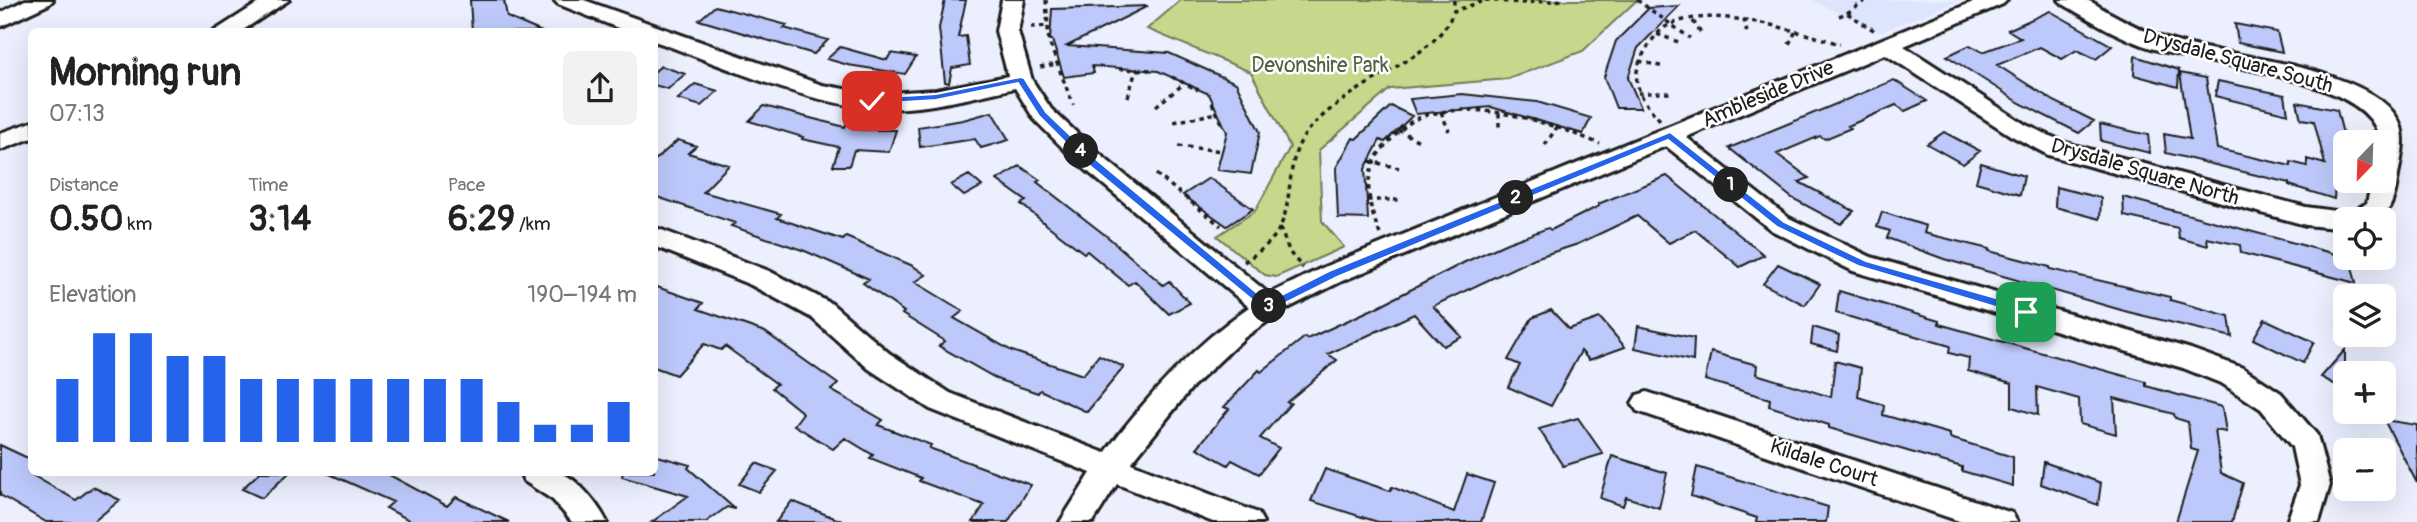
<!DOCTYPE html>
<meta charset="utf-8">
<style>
:root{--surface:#fff;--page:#f2f2f2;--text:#222;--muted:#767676;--accent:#2563eb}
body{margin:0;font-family:Pangolin,sans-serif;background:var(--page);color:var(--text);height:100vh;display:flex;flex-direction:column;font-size:26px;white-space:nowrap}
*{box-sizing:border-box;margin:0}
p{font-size:23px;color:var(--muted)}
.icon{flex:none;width:38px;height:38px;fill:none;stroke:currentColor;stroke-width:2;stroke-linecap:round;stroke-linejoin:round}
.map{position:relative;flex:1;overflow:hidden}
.details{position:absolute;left:28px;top:28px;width:630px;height:448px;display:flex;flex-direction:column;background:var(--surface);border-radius:10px;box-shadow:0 7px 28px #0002}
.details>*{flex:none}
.needle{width:46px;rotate:203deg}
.controls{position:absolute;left:2333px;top:130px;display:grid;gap:14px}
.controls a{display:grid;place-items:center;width:63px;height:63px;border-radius:10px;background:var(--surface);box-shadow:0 7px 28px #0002;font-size:35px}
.pin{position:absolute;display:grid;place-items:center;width:60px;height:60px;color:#fff;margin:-30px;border-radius:14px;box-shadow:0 4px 10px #0006}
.km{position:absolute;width:35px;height:35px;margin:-18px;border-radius:50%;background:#222;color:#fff;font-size:19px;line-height:35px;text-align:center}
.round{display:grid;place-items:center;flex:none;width:74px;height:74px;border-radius:10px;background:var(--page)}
.head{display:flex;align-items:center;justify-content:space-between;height:119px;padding:0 21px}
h1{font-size:38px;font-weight:700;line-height:52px}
.metrics{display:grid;grid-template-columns:repeat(3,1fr);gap:10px;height:119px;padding:7px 21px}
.metrics div{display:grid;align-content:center}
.metrics b{font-size:35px;font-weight:700}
.metrics small{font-size:19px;font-weight:400}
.metrics p{font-size:19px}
.chart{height:196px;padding:14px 21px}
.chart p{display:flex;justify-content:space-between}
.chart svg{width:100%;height:126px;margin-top:7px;stroke:var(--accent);stroke-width:6}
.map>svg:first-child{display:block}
.built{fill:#dde4fd}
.green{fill:#c5d88c;stroke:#707a54;stroke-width:2}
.building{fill:#bcc9fa;stroke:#1c1c1c;stroke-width:2}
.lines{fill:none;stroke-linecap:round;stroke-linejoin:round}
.minor-casing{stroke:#1c1c1c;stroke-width:6}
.path{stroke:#1c1c1c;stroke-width:3.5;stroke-dasharray:4.5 4.5;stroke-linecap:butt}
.minor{fill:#fff;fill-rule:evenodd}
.route{fill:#2563eb;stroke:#fff;stroke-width:2}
.labels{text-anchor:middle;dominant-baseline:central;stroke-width:5;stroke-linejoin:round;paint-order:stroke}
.street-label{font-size:21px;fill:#1c1c1c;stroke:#fff}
.park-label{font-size:21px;fill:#575e43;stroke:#fff}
</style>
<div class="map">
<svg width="2417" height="522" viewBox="0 0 2417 522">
<rect width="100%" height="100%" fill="#ebeffe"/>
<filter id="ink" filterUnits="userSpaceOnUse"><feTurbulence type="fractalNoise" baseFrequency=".0143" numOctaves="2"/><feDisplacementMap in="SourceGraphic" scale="14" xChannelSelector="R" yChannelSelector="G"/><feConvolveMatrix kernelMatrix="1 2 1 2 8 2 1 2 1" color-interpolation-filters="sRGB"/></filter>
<g filter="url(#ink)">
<path class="built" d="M 1812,0 L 1960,0 L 1880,32 Z"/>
<path class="green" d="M 1181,0 L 1637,0 L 1583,51 L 1508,79 L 1390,89 L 1319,150 L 1322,221 L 1344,247 L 1276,277 L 1265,275 L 1217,236 L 1255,211 L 1290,147 L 1251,72 L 1147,29 Z"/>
<path class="building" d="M 470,0 L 504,0 L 507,17 L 542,32 L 472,32 Z
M 945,0 L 966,0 L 958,37 L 966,36 L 970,65 L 952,68 L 949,83 L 945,82 L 939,28 Z
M 715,6 L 787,25 L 784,28 L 828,40 L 814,54 L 699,20 Z
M 1148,6 L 1067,46 L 1169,53 L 1236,83 L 1260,132 L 1251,174 L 1217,170 L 1227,132 L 1209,94 L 1158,71 L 1092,66 L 1094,73 L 1064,77 L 1052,40 L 1050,40 L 1052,9 Z
M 1679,6 L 1638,48 L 1628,78 L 1641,108 L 1616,108 L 1604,77 L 1616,41 L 1649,8 Z
M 2050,11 L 2112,46 L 2096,59 L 2077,50 L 2062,59 L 2040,47 L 1997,65 L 2054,101 L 2094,121 L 2079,133 L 2020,103 L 1947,56 L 1970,45 L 1983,52 L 2021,38 L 2008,30 Z
M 2235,24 L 2277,32 L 2282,52 L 2238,43 Z
M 840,47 L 887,60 L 891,53 L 916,57 L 905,74 L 848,65 L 827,59 Z
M 2135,56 L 2179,70 L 2178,87 L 2134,75 Z
M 661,66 L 685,74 L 668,89 L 654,85 L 654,72 Z
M 2180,73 L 2206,78 L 2217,149 L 2291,166 L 2291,162 L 2307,166 L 2307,159 L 2325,164 L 2314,121 L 2301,119 L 2297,102 L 2337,110 L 2345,142 L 2338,142 L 2334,199 L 2289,185 L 2289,183 L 2166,153 L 2164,134 L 2190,139 Z
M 1894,80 L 1927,101 L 1905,111 L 1896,105 L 1848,126 L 1851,128 L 1825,139 L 1820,136 L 1777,154 L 1809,178 L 1799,182 L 1854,211 L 1841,224 L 1792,198 L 1729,148 Z
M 2218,81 L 2285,95 L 2288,114 L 2215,96 Z
M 695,84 L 718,91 L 701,106 L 678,99 Z
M 1462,94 L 1537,102 L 1591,118 L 1583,134 L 1491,107 L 1416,114 L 1410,99 Z
M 764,106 L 845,127 L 852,108 L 866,110 L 860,130 L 896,130 L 889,152 L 854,150 L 849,166 L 833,166 L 839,147 L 802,139 L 803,137 L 749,121 Z
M 1391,106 L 1412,116 L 1385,142 L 1380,140 L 1365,169 L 1368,219 L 1338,218 L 1336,168 L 1353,138 L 1356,139 Z
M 992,112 L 1009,140 L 981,148 L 975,139 L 920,147 L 918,127 L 963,120 Z
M 2100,124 L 2148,135 L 2150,153 L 2101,141 Z
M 1944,132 L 1980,151 L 1963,164 L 1927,144 Z
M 678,140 L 696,146 L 688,153 L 729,165 L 703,192 L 781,214 L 777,218 L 843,240 L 846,237 L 913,266 L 926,275 L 915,282 L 963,311 L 954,318 L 1012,351 L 1083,375 L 1099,355 L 1124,367 L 1087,412 L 1040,390 L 1038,393 L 999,380 L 939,346 L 945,341 L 902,314 L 904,312 L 863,283 L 869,279 L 805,251 L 731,226 L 735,223 L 654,196 L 654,161 Z
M 1981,163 L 2024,176 L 2020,195 L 1976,182 Z
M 1020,166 L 1040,180 L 1037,182 L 1109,238 L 1163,285 L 1169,281 L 1190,303 L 1169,314 L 1135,281 L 1128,285 L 1087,251 L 1084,253 L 1047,225 L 1021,204 L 1026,201 L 997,180 Z
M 969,175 L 982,186 L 964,196 L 951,185 Z
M 1667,176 L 1764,255 L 1740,267 L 1695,230 L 1669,243 L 1637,216 L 1578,244 L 1535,258 L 1433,306 L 1462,337 L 1443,346 L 1414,314 L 1328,354 L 1337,360 L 1287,402 L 1291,403 L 1260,438 L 1279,448 L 1259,474 L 1232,460 L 1228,465 L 1197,448 L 1229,409 L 1224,407 L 1259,370 L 1261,372 L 1305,337 L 1307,339 L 1375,308 L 1465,262 L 1507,243 L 1548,228 L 1551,230 L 1599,206 L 1598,204 Z
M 1209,178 L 1253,209 L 1227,226 L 1183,195 Z
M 2056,187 L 2101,198 L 2100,219 L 2055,207 Z
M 2123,197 L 2350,258 L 2356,283 L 2241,253 L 2240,245 L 2207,238 L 2208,246 L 2179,238 L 2178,228 L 2124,216 Z
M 1882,212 L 1926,226 L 1924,233 L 1989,249 L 1989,251 L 2050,267 L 2050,269 L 2170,297 L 2170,300 L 2229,316 L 2232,337 L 2128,312 L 1944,259 L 1887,238 L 1890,231 L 1877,227 Z
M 1778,264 L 1820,284 L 1805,305 L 1763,284 Z
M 654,286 L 703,303 L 698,309 L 765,332 L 838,384 L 831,390 L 883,420 L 878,425 L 931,445 L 929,448 L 1031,485 L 1008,522 L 973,522 L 984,505 L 919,481 L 921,478 L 870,458 L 873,455 L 845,438 L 833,449 L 794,425 L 803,413 L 772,388 L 777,384 L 725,346 L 721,350 L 704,344 L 676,375 L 654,367 Z
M 1839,291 L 1939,321 L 1939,324 L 2146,382 L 2146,386 L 2222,407 L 2226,432 L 2215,430 L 2221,473 L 2243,483 L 2232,522 L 2176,522 L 2198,451 L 2191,449 L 2188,422 L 2175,418 L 2174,414 L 2114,398 L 2116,434 L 2080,424 L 2079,399 L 2037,387 L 2038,415 L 2012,407 L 2012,383 L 1968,371 L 1969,358 L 1949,353 L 1950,346 L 1836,313 Z
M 1551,310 L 1569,329 L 1600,318 L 1625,347 L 1589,360 L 1581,351 L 1551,406 L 1508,387 L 1520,365 L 1508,360 L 1532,318 Z
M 2265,319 L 2314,342 L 2303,363 L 2253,339 Z
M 1638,326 L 1694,338 L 1693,361 L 1635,348 Z
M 1813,327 L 1839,335 L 1837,351 L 1811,344 Z
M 2345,350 L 2345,390 L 2321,377 Z
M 1711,352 L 1757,365 L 1756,374 L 1831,397 L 1835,361 L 1861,368 L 1858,397 L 1884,405 L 1883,415 L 1950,434 L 1950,438 L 2013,457 L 2013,486 L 1962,471 L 1962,467 L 1829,428 L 1829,425 L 1769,406 L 1770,399 L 1705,380 Z
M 1578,418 L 1603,454 L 1563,466 L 1539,429 Z
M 2384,420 L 2417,425 L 2417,483 Z
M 0,445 L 32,460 L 32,475 L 76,500 L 93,487 L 120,500 L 93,522 L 46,522 L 0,495 Z
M 654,455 L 690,465 L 688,468 L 735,509 L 727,507 L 706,522 L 652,522 L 688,496 L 622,477 L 623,472 L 654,472 Z
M 1612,456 L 1667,473 L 1659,508 L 1626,497 L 1623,506 L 1600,498 Z
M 2044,462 L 2101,483 L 2098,505 L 2041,484 Z
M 756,463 L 777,471 L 759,492 L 739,484 Z
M 1697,467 L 1828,507 L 1826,522 L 1756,522 L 1757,518 L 1691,496 Z
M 1325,469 L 1390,491 L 1392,487 L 1454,512 L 1467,474 L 1494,483 L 1481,522 L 1378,522 L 1311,501 Z
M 260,472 L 290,472 L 262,498 L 242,489 Z
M 325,472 L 384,472 L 447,506 L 456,497 L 509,522 L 413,522 L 386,508 L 393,502 Z
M 792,501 L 842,521 L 842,522 L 776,522 Z"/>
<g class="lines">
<defs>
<path id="minor" d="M 25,0 L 53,0 L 49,4 L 0,27 L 0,13 Z
M 263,0 L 289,0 L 240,32 L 213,32 Z
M 554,0 L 584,0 L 822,85 L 872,94 L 936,90 L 1008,76 L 996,31 L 1002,0 L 1024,0 L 1018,31 L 1032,80 L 1051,109 L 1097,152 L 1269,294 L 1324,267 L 1978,0 L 2007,0 L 2003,4 L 1904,46 L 2026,125 L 2066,143 L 2306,207 L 2350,213 L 2367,203 L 2372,180 L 2384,180 L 2384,142 L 2379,142 C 2379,78 2202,65 2154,49 C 2121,39 2092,21 2063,4 L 2059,0 C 2067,0 2078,0 2086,0 C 2094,2 2102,9 2110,13 C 2130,24 2151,35 2173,41 C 2225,56 2384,68 2401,127 C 2405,139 2402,153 2400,165 C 2396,184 2396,204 2381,219 L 2345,219 L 2345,229 L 2306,225 L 2048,155 L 2010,135 L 1885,54 L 1686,137 L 1789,218 L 1871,257 L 2191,349 L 2243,368 L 2281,393 L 2317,435 L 2330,485 L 2319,522 L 2287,522 L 2300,485 L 2292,447 L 2261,409 L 2223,384 L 2183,368 L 1853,271 L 1771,230 L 1666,146 L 1342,281 L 1284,310 L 1245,337 L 1193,386 L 1131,463 L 1258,513 L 1263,522 L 1213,522 L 1117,484 L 1093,522 L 1060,522 L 1091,473 L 930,409 L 869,369 L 812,318 L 751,285 L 654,246 L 654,227 L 769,271 L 832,304 L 889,353 L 950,393 L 1105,453 C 1146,397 1192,347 1249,307 L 1079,164 L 1034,119 L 1015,88 C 969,98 918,112 871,108 C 798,101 723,65 654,41 L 654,32 L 628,32 L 558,4 Z
M 32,122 L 32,138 L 0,150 L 0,133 Z
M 1647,392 L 2012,513 L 2017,522 L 1962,522 L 1637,411 L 1632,403 L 1637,395 Z
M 520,472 C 532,472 549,469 560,473 C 578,478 599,506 607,522 L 572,522 L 553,500 L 524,481 Z"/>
</defs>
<use href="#minor" class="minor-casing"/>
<path class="path" d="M 1046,0 L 1049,42 L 1073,105
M 1454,0 L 1454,11 L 1484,1
M 1485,0 L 1521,3 L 1566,0
M 1637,0 L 1690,38
M 1847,13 L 1866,0
M 1839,16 L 1847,13 L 1875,31
M 1744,19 L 1747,33
M 1693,21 L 1702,34
M 1031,27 L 1048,26
M 1657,34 L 1681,43
M 1789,44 L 1796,31
M 1639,61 L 1664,67
M 1040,67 L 1057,64
M 1119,69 L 1152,70
M 1172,77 L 1198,90
M 1638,93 L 1673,93
M 1128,97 L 1136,70
M 1212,103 L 1222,123
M 1156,106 L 1185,83
M 1441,112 L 1449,131
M 1499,113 L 1499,130
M 1660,120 C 1644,103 1629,83 1641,59 C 1646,48 1657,31 1667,26 C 1712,3 1795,31 1840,44
M 1174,122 L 1217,113
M 1398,130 L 1421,142
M 1545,145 L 1557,127
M 1178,146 L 1222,151
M 1369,161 L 1399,168
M 1156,174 L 1221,226
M 1367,200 L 1401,200
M 1280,228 L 1290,253 L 1303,268
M 1380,234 C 1367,204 1361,170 1386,145 C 1396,134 1409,120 1424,116 C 1480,99 1548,122 1600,144
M 1244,262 C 1257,253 1272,243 1279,229 C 1295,199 1284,160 1307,132 C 1327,108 1357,90 1384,74 C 1413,56 1440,44 1454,11"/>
<use href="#minor" class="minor"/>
</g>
</g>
<path class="route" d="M 1021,77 L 1024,78 L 1046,112 L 1092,156 L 1268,302 L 1329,271 L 1670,132 L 1784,222 L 1866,261 L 2031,308 L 2032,312 L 2026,316 L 1858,266 L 1777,227 L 1668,140 L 1337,277 L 1267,312 L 1084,161 L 1039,116 L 1018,83 L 936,100 L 872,104 L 867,101 L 872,98 L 936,94 Z"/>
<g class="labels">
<g class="street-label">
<text transform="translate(2238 61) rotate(15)">Drysdale Square South</text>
<text transform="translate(1768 94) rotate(-23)">Ambleside Drive</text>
<text transform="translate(2145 172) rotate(16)">Drysdale Square North</text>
<text transform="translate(1824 463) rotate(18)">Kildale Court</text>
</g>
<g class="park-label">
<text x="1320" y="65">Devonshire Park</text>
</g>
</g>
</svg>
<div class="controls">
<a><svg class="needle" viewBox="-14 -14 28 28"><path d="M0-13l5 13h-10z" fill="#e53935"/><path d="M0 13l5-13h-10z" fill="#767676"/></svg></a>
<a><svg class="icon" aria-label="locate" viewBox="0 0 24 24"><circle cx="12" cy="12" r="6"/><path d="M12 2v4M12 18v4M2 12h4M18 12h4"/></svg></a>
<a><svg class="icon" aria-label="layers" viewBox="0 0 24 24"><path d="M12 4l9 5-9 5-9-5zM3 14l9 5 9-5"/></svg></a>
<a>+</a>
<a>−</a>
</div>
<div class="pin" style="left:2026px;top:312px;background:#1e9e55"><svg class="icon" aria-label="arrive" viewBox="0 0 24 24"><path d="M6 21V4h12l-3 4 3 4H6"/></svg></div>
<div class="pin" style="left:872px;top:101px;background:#d93025"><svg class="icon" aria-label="check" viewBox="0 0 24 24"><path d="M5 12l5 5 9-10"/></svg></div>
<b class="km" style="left:1731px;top:185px">1</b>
<b class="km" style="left:1516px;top:198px">2</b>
<b class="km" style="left:1269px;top:306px">3</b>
<b class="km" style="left:1081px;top:151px">4</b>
<section class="details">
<div class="head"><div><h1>Morning run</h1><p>07:13</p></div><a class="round"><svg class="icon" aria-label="share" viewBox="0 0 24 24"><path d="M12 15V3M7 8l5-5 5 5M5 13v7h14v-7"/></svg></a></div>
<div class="metrics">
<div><p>Distance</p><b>0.50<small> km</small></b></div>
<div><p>Time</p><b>3:14</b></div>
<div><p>Pace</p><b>6:29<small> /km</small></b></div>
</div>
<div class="chart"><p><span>Elevation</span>190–194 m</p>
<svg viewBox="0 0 160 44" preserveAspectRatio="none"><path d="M5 44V22M15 44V6M25 44V6M35 44V14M45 44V14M55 44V22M65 44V22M75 44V22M85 44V22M95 44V22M105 44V22M115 44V22M125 44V30M135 44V38M145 44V38M155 44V30"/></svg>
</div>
</section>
</div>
